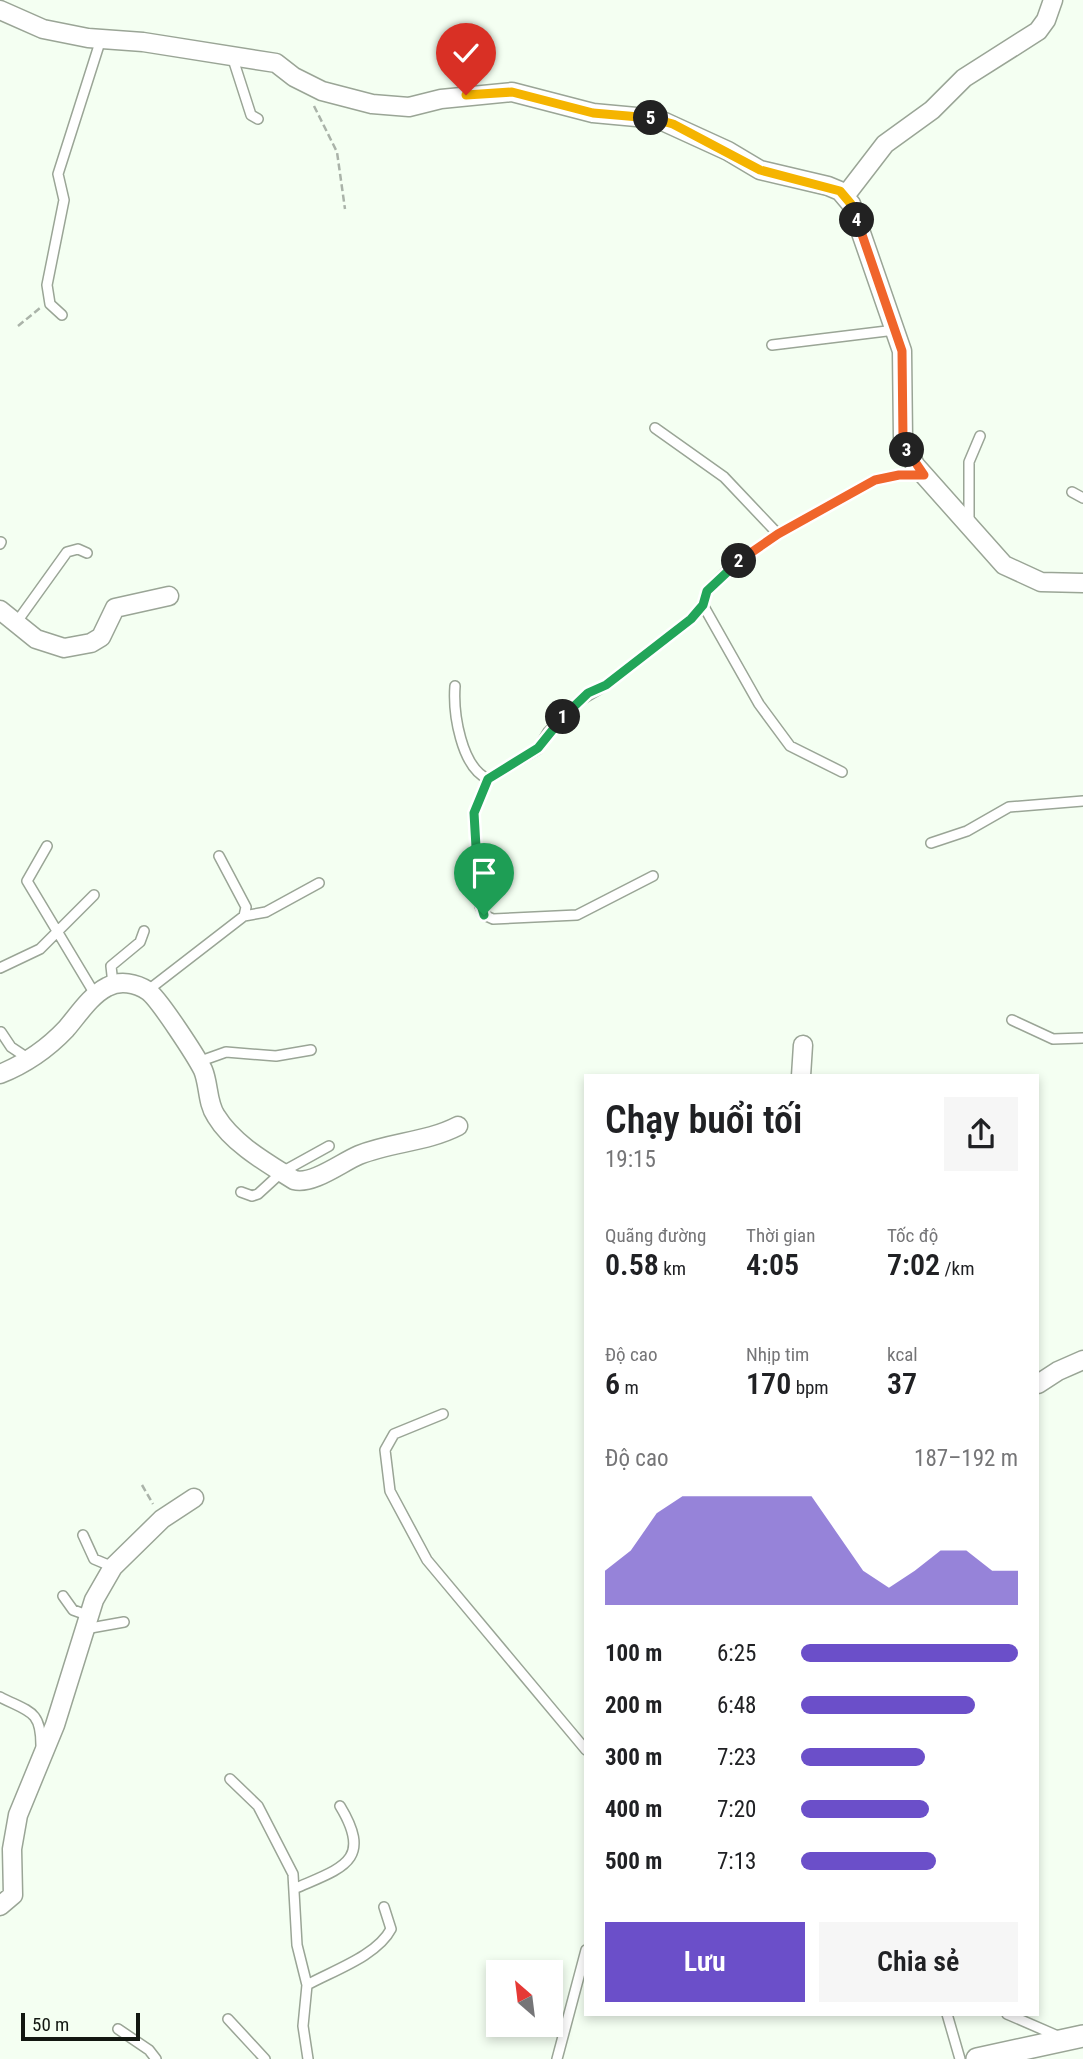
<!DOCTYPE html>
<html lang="vi">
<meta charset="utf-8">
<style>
:root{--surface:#fff;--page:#f6f6f6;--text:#202124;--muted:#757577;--accent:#6b4fc9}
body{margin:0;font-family:"Roboto Condensed",sans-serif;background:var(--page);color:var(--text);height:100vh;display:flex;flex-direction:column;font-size:26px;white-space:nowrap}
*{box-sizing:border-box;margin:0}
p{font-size:23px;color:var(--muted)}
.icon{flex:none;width:38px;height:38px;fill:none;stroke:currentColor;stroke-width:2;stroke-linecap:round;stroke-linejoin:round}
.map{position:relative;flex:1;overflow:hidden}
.side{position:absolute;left:584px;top:1074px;width:455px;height:942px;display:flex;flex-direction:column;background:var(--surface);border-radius:0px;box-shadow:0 4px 10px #0003}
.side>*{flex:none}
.needle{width:46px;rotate:332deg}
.buttons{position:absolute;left:486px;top:1960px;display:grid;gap:14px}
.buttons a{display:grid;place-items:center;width:77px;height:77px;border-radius:0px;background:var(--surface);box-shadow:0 4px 10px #0003;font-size:35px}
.scale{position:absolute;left:21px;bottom:18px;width:119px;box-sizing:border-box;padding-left:7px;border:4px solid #121711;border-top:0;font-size:19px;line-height:24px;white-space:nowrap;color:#121711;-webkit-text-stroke:5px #f4fff2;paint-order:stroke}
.pin{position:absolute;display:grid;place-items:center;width:60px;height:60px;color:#fff;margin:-72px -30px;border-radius:50% 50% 50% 0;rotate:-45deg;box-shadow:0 0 7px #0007}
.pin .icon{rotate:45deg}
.km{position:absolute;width:35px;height:35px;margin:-18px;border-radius:50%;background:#222;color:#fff;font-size:19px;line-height:35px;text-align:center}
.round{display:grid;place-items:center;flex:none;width:74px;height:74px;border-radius:0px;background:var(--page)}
.headline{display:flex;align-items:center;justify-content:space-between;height:119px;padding:0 21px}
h1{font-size:38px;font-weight:600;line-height:52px}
.metrics{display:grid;grid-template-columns:repeat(3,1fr);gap:10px;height:119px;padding:7px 21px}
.metrics div{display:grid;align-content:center}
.metrics b{font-size:30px;font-weight:600}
.metrics small{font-size:19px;font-weight:400}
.metrics p{font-size:19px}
.chart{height:196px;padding:14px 21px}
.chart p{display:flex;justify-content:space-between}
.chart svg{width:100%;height:126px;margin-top:7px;fill:var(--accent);opacity:.7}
.cta{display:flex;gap:14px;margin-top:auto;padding:14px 21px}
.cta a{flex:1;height:80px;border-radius:0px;background:var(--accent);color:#fff;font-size:28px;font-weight:600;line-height:80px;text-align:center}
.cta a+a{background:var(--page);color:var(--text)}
ul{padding:0 21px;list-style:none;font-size:23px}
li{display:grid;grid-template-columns:112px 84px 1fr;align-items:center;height:52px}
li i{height:18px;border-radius:9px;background:var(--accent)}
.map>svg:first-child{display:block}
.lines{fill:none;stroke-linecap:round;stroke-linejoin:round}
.service-casing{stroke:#9aa596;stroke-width:12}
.minor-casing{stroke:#9aa596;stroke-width:21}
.tertiary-casing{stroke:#9aa596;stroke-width:24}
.path{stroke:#aab3a9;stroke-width:2.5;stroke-dasharray:7 3.5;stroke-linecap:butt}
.service{stroke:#fff;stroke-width:9}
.minor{stroke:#fff;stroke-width:18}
.tertiary{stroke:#fff;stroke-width:21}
.split-1-casing{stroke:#fff;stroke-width:14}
.split-2-casing{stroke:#fff;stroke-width:14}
.split-3-casing{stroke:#fff;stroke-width:14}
.split-4-casing{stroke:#fff;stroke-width:14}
.split-5-casing{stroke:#fff;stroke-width:14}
.split-6-casing{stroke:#fff;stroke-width:14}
.split-1{stroke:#22a559;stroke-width:9}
.split-2{stroke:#22a559;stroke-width:9}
.split-3{stroke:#f0652b;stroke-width:9}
.split-4{stroke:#f0652b;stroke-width:9}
.split-5{stroke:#f5b400;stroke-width:9}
.split-6{stroke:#f5b400;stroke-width:9}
</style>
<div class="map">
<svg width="1083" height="2059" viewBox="0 0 1083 2059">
<rect width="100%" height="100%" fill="#f4fff2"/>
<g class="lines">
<defs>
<path id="service" d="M 232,56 L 251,115 L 258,119
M 62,315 L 50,304 L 47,285 L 64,200 L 58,174 L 101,39
M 772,345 L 895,330
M 655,428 L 724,477 L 778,534
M 1072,492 L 1083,498
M 969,522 L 969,462 L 980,436
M 0,544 L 1,542
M 703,605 L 759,704 L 790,746 L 842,772
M 16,623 L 67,552 L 78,549 L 87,553
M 455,686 C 453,713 461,767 488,779 L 538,749 L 548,732 L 579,701 L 606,685 L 691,619 L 703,605 L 707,591 L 735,563 L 778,534 L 875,480 L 899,475 L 923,475
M 488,779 L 474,813 L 480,906 L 484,915 L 493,919 L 577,915 L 653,876
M 931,843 L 967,831 L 1009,807 L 1083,801
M 47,846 L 27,881 L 96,996
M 244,916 L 266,912 L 319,883
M 0,968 L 40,949 L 94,895
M 113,984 L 111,966 L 140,942 L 144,931
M 147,991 L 244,916 L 246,907 L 219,856
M 1012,1020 L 1053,1039 L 1083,1038
M 1,1032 L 11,1047 L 29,1059
M 198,1062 L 226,1052 L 276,1056 L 311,1050
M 241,1192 L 252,1196 L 258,1194 L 282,1172 L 329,1146
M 443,1414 L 394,1434 L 385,1450 L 390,1491 L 427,1560 L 586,1750
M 83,1535 L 94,1559 L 113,1567
M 63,1596 L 73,1610 L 87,1615
M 85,1629 L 124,1622
M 0,1697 C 29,1712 41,1710 41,1745
M 230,1779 L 258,1806 L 293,1874 L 297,1945 L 307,1985 L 303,2026 L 308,2059
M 294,1889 C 341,1868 374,1862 340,1806
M 307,1985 C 332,1971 377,1956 391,1929 L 384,1907
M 947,2014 L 960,2059
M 1007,2014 L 1060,2037
M 228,2019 L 265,2059
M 118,2029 L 149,2050 L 156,2059
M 557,2059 L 586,1950"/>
<path id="minor" d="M 0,10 L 43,29 L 88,38 L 143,42 L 276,63 L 294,77 L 322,91 L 372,104 L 409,107 L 441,99 L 512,92 L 593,113 L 658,119 L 728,151 L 760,170 L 828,186 L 840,191 L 851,204 L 902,351 L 903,439 L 915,465 L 1004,565 L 1041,582 L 1083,583
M 845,196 L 885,144 L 932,110 L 964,78 L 1038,31 L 1046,20 L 1053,0
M 0,610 L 36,639 L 64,648 L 91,643 L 101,637 L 115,608 L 169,596
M 0,1074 C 25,1064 48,1048 66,1029 C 78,1015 91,995 107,987 C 120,980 136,983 148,991 C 159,999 196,1056 203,1070 C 209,1084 207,1103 216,1116 C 233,1144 267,1163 294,1180 C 313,1185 342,1162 359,1155 C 392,1142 427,1142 458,1126
M 801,1076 L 803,1045
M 1038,1384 L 1058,1371 L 1083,1360
M 0,1906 L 13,1895 L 12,1849 L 18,1815 L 55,1725 L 94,1600 L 113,1567 L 162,1519 L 194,1498"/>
<path id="tertiary" d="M 977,2059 L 1083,2036"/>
</defs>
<use href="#service" class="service-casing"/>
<use href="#minor" class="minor-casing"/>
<use href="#tertiary" class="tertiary-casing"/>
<path class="path" d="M 314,106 L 337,152 L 345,209
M 18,326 L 40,308
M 142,1485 L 153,1504"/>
<use href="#service" class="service"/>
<use href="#minor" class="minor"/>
<use href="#tertiary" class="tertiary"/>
</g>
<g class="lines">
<defs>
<path id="split-1" d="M 484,915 L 479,898 L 474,813 L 488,779 L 538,748 L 563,717"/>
<path id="split-2" d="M 563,717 L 588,693 L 606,685 L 691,619 L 703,605 L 707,591 L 739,561"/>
<path id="split-3" d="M 739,561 L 778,534 L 875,480 L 899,475 L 924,475 L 907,450"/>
<path id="split-4" d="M 857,220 L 902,351 L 903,439 L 907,450"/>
<path id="split-5" d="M 651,118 L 673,124 L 760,170 L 840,191 L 851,204 L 857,220"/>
<path id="split-6" d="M 466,95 L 512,92 L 593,113 L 651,118"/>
</defs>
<use href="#split-1" class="split-1-casing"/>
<use href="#split-2" class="split-2-casing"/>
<use href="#split-3" class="split-3-casing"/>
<use href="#split-4" class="split-4-casing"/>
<use href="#split-5" class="split-5-casing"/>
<use href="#split-6" class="split-6-casing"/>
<use href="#split-1" class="split-1"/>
<use href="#split-2" class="split-2"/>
<use href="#split-3" class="split-3"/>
<use href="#split-4" class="split-4"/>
<use href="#split-5" class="split-5"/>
<use href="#split-6" class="split-6"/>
</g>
</svg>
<div class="buttons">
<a><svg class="needle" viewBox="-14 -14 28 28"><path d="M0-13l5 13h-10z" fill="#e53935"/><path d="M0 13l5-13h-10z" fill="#757577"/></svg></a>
</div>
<div class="scale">50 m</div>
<div class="pin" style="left:484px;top:915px;background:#1e9e55"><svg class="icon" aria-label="arrive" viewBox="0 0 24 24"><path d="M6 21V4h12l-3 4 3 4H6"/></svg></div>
<div class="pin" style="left:466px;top:95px;background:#d93025"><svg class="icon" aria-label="check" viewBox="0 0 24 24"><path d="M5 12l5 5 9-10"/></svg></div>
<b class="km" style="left:563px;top:717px">1</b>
<b class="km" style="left:739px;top:561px">2</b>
<b class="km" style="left:907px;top:450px">3</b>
<b class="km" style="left:857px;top:220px">4</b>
<b class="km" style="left:651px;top:118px">5</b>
<section class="side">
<div class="headline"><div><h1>Chạy buổi tối</h1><p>19:15</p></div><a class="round"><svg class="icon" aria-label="share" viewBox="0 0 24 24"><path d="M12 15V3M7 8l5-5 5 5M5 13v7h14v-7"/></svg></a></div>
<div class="metrics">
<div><p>Quãng đường</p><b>0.58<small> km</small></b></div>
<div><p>Thời gian</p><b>4:05</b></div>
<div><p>Tốc độ</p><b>7:02<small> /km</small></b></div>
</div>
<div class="metrics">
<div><p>Độ cao</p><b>6<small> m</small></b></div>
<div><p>Nhịp tim</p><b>170<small> bpm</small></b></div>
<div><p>kcal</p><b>37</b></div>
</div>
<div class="chart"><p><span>Độ cao</span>187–192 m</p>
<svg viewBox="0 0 160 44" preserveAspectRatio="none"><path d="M0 44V32L10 25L20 12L30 6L40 6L50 6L60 6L70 6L80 6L90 19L100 32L110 38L120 32L130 25L140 25L150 32L160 32V44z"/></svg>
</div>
<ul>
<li><b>100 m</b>6:25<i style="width:100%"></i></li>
<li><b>200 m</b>6:48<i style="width:80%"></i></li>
<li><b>300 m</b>7:23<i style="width:57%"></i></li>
<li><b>400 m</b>7:20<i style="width:59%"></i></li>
<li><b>500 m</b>7:13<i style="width:62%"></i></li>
</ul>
<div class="cta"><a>Lưu</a><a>Chia sẻ</a></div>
</section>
</div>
